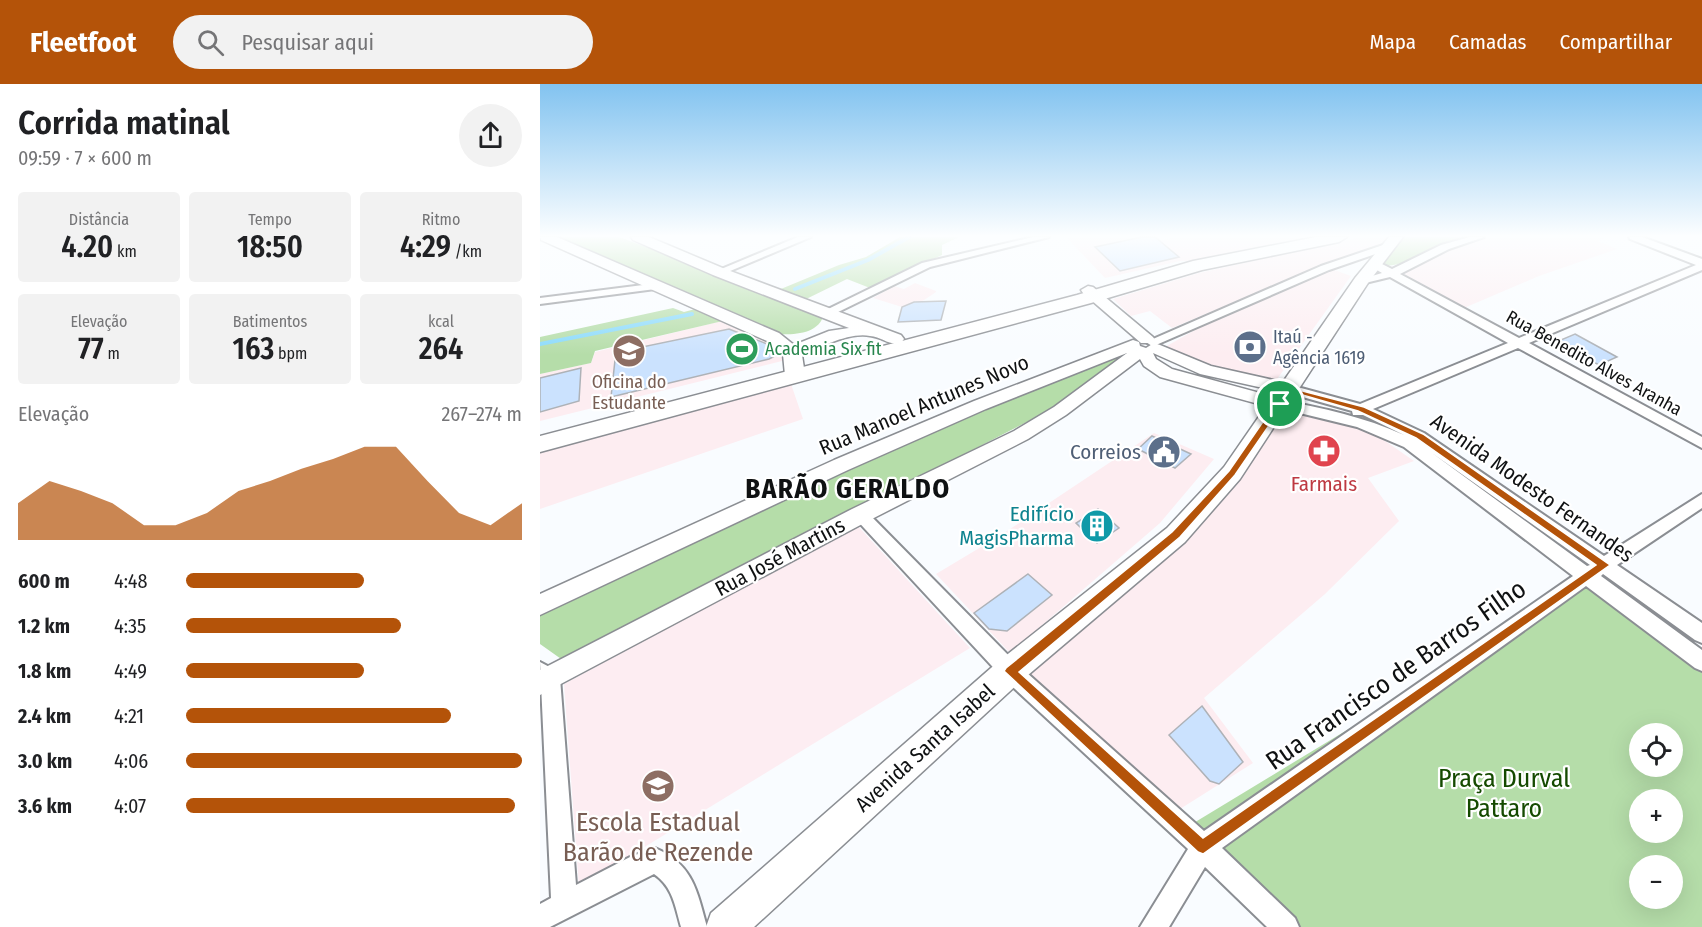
<!DOCTYPE html>
<html lang="pt">
<meta charset="utf-8">
<style>
:root{--surface:#fff;--page:#f2f2f2;--text:#202124;--muted:#757577;--accent:#b45309}
body{margin:0;font-family:"Fira Sans Condensed",sans-serif;background:var(--page);color:var(--text);height:100vh;display:flex;flex-direction:column;font-size:22px;white-space:nowrap}
*{box-sizing:border-box;margin:0}
p{font-size:20px;color:var(--muted)}
.icon{flex:none;width:33px;height:33px;fill:none;stroke:currentColor;stroke-width:2;stroke-linecap:round;stroke-linejoin:round}
.map{position:relative;flex:1;overflow:hidden}
.details{display:flex;flex-direction:column;background:var(--surface);width:540px}
.details>*{flex:none}
.buttons{position:absolute;left:1089px;top:639px;display:grid;gap:12px}
.buttons a{display:grid;place-items:center;width:54px;height:54px;border-radius:50%;background:var(--surface);box-shadow:0 6px 24px #0002;font-size:30px}
.pin{position:absolute;display:grid;place-items:center;width:51px;height:51px;color:#fff;margin:-26px;border:3px solid #fff;border-radius:50%;box-shadow:0 2px 6px #0007}
.round{display:grid;place-items:center;flex:none;width:63px;height:63px;border-radius:32px;background:var(--page)}
.overview{display:flex;align-items:center;justify-content:space-between;height:102px;padding:0 18px}
h1{font-size:33px;font-weight:600;line-height:45px}
.figures{display:grid;grid-template-columns:repeat(3,1fr);gap:9px;height:102px;padding:6px 18px}
.figures div{display:grid;align-content:center;border-radius:6px;background:var(--page);text-align:center}
.figures b{font-size:30px;font-weight:600}
.figures small{font-size:16px;font-weight:400}
.figures p{font-size:16px}
.chart{height:168px;padding:12px 18px}
.chart p{display:flex;justify-content:space-between}
.chart svg{width:100%;height:108px;margin-top:6px;fill:var(--accent);opacity:.7}
ul{padding:0 18px;list-style:none;font-size:20px}
li{display:grid;grid-template-columns:96px 72px 1fr;align-items:center;height:45px}
li i{height:15px;border-radius:8px;background:var(--accent)}
header{display:flex;align-items:center;gap:36px;box-sizing:border-box;height:84px;padding:0 30px;background:var(--accent);color:#fff}
header strong{font-size:28px}
nav{display:flex;gap:33px;margin-inline-start:auto;font-size:21px}
.search{width:420px;height:54px;background:var(--page);display:flex;align-items:center;gap:15px;box-sizing:border-box;padding:0 21px;border-radius:33px;color:var(--muted);font-size:22px}
main{display:flex;flex:1;min-height:0}
.map>svg:first-child{display:block}
.commercial{fill:#fdedf1}
.education{fill:#fdedf2}
.green{fill:#b5dda9;fill-rule:evenodd}
.lines{fill:none;stroke-linecap:round;stroke-linejoin:round}
.stream{stroke:#8adafb;stroke-width:4}
.building{fill:#cbe2fe;stroke:#aeb2b7;stroke-width:1.5}
.minor-casing{stroke:#8b8e93;stroke-width:4}
.tertiary-casing{stroke:#8b8e93;stroke-width:3}
.secondary-casing{stroke:#8b8e93;stroke-width:3}
.primary-casing{stroke:#8b8e93;stroke-width:3}
.minor{fill:#fff;fill-rule:evenodd}
.tertiary{fill:#fff;fill-rule:evenodd}
.secondary{fill:#fff;fill-rule:evenodd}
.primary{fill:#fff;fill-rule:evenodd}
.route{fill:#b45309;stroke:#fff;stroke-width:1.5;fill-rule:evenodd}
.labels{text-anchor:middle;dominant-baseline:central;stroke-width:4.5;stroke-linejoin:round;paint-order:stroke}
.far-service-label{font-size:18px;fill:#4e5e75;stroke:#fff;text-anchor:start}
.far-leisure-label{font-size:18px;fill:#27864d;stroke:#fff;text-anchor:start}
.far-street-label{font-size:18px;fill:#0f1112;stroke:#fff}
.far-education-label{font-size:18px;fill:#785e54;stroke:#fff}
.street-label{font-size:21px;fill:#0f1112;stroke:#fff}
.service-label{font-size:21px;fill:#4e5e75;stroke:#fff;text-anchor:end}
.health-label{font-size:21px;fill:#be3a42;stroke:#fff}
.culture-label{font-size:21px;fill:#0d838f;stroke:#fff;text-anchor:end}
.near-street-label{font-size:26px;fill:#0f1112;stroke:#fff}
.near-park-label{font-size:26px;fill:#154a00;stroke:#fff}
.near-education-label{font-size:26px;fill:#785e54;stroke:#fff}
.district-label{font-size:27px;font-weight:bold;letter-spacing:1.5px;fill:#0f1112;stroke:#fff}
</style>
<header>
<strong>Fleetfoot</strong>
<div class="search"><svg class="icon" aria-label="search" viewBox="0 0 24 24"><circle cx="10" cy="10" r="6"/><path d="M15 15l6 6"/></svg>Pesquisar aqui</div>
<nav><a>Mapa</a><a>Camadas</a><a>Compartilhar</a></nav>
</header>
<main>
<section class="details">
<div class="overview"><div><h1>Corrida matinal</h1><p>09:59 · 7 × 600 m</p></div><a class="round"><svg class="icon" aria-label="share" viewBox="0 0 24 24"><path d="M12 15V3M7 8l5-5 5 5M5 13v7h14v-7"/></svg></a></div>
<div class="figures">
<div><p>Distância</p><b>4.20<small> km</small></b></div>
<div><p>Tempo</p><b>18:50</b></div>
<div><p>Ritmo</p><b>4:29<small> /km</small></b></div>
</div>
<div class="figures">
<div><p>Elevação</p><b>77<small> m</small></b></div>
<div><p>Batimentos</p><b>163<small> bpm</small></b></div>
<div><p>kcal</p><b>264</b></div>
</div>
<div class="chart"><p><span>Elevação</span>267–274 m</p>
<svg viewBox="0 0 160 44" preserveAspectRatio="none"><path d="M0 44V29L10 20L20 24L30 29L40 38L50 38L60 33L70 24L80 20L90 15L100 11L110 6L120 6L130 20L140 33L150 38L160 29V44z"/></svg>
</div>
<ul>
<li><b>600 m</b>4:48<i style="width:53%"></i></li>
<li><b>1.2 km</b>4:35<i style="width:64%"></i></li>
<li><b>1.8 km</b>4:49<i style="width:53%"></i></li>
<li><b>2.4 km</b>4:21<i style="width:79%"></i></li>
<li><b>3.0 km</b>4:06<i style="width:100%"></i></li>
<li><b>3.6 km</b>4:07<i style="width:98%"></i></li>
</ul>
</section>
<div class="map">
<svg width="1162" height="843" viewBox="0 0 1162 843">
<rect width="100%" height="100%" fill="#f9fcff"/>
<path class="commercial" d="M 526,153 L 618,153 L 622,156 L 637,153 L 762,153 L 767,156 L 660,177 L 640,177 L 565,194 Z
M 821,153 L 848,153 L 836,164 L 785,180 L 632,244 L 610,227 L 591,232 L 573,215 L 659,189 Z
M 950,153 L 1065,153 L 1058,157 L 1077,165 L 999,192 L 924,224 L 863,189 L 910,165 Z
M 789,184 L 811,192 L 735,298 L 669,283 L 625,263 L 671,237 Z
M 375,199 L 396,207 L 396,208 L 381,218 L 362,223 L 333,214 L 354,202 L 364,205 Z
M 194,234 L 233,253 L 246,276 L 0,337 L 0,290 L 51,279 L 55,268 Z
M 250,297 L 263,335 L 0,425 L 0,364 Z
M 741,323 L 797,336 L 838,352 L 874,377 L 828,394 L 859,437 L 785,510 L 664,614 L 713,679 L 640,725 L 483,587 L 636,460 Z
M 614,349 L 674,375 L 620,439 L 470,569 L 396,490 L 461,451 Z"/>
<path class="education" d="M 317,441 L 430,564 L 39,803 L 24,600 Z"/>
<path class="green" d="M 9,153 L 79,153 L 194,195 L 236,207 L 299,181 L 326,173 L 360,153 L 419,153 L 402,161 L 402,171 L 330,204 L 307,195 L 258,219 L 284,230 C 279,251 252,251 234,250 Z
M 866,153 L 925,153 C 918,155 909,156 902,160 C 889,166 852,189 840,179 L 861,155 Z
M 133,224 L 144,228 L 159,224 L 187,236 L 55,267 L 51,279 L 0,290 L 0,253 Z
M 586,265 L 592,269 L 510,326 L 24,577 L 0,560 L 0,527 C 194,436 388,346 586,265 Z
M 1046,501 L 1162,586 L 1162,843 L 761,843 L 652,740 ZM 1100,650 L 1132,650 L 1132,682 L 1100,682 ZM 1100,716 L 1132,716 L 1132,748 L 1100,748 ZM 1100,782 L 1132,782 L 1132,814 L 1100,814 Z"/>
<g class="lines">
<path class="stream" d="M 255,205 L 328,176 L 369,153
M 0,260 L 152,230"/>
</g>
<path class="building" d="M 602,153 L 615,153 L 639,173 L 580,187 L 555,163 Z
M 406,217 L 401,236 L 358,238 L 362,223 L 374,218 Z
M 189,245 L 227,260 L 239,270 L 229,275 L 71,313 L 75,276 L 73,269 Z
M 1035,250 L 1077,273 L 1059,281 L 1016,258 Z
M 41,284 L 39,317 L 0,328 L 0,294 Z
M 612,352 L 651,370 L 635,384 L 598,365 Z
M 558,425 L 579,444 L 557,459 L 536,439 Z
M 488,490 L 512,511 L 467,547 L 449,545 L 434,529 Z
M 662,622 L 703,678 L 679,700 L 670,697 L 629,651 Z"/>
<g class="lines">
<defs>
<path id="minor" d="M 258,153 L 271,153 L 183,190 L 175,190 L 174,188 Z
M 493,153 L 509,153 L 390,183 L 292,231 L 284,231 L 282,228 L 382,179 Z
M 930,153 L 944,153 L 909,165 L 860,190 L 979,254 L 1156,181 L 1090,155 L 1089,153 L 1102,153 L 1162,175 L 1162,186 L 989,259 L 1162,353 L 1162,364 L 978,264 L 833,325 L 884,349 L 1064,472 L 1162,410 L 1162,424 L 1077,481 L 1162,539 L 1162,559 L 1155,556 L 1063,490 L 1061,492 L 1162,566 L 1162,587 L 1155,584 L 1046,502 L 682,764 L 755,834 L 759,843 L 727,843 L 665,783 L 629,843 L 600,843 L 648,765 L 463,594 L 312,431 L 314,427 L 320,425 L 326,427 L 477,580 L 664,747 L 1033,492 L 864,363 L 817,343 L 735,323 L 733,320 L 740,316 C 782,324 825,333 864,351 L 823,331 L 813,331 L 812,327 L 745,308 L 743,305 L 750,301 L 820,320 L 968,259 L 850,193 L 821,200 L 815,197 L 842,189 L 830,182 L 830,178 L 838,178 L 852,185 L 901,161 ZM 892,369 L 1050,481 L 1047,482 Z
M 846,160 L 850,161 L 850,165 L 789,186 L 616,261 L 612,262 L 606,258 L 781,182 Z
M 119,199 L 125,202 L 123,204 L 0,220 L 0,214 Z
M 0,578 L 17,587 L 20,594 L 36,801 L 90,773 L 115,764 C 153,780 157,807 167,843 L 141,843 C 135,822 133,803 114,790 L 10,843 L 0,843 L 0,820 L 11,814 Z"/>
<path id="tertiary" d="M 548,202 L 553,203 L 613,253 L 615,256 L 613,259 L 601,259 L 543,209 L 541,206 Z
M 593,256 L 599,258 L 600,262 L 606,264 L 614,259 L 620,261 L 671,282 L 756,301 L 759,305 L 756,309 L 750,310 L 660,290 L 613,269 L 616,275 L 632,285 L 746,316 L 749,320 L 746,324 L 740,326 L 620,293 L 604,282 L 600,275 L 526,331 L 488,355 L 328,437 L 0,611 L 0,586 L 312,425 L 474,347 L 514,323 L 587,269 L 446,325 L 308,386 L 0,531 L 0,510 L 294,376 L 434,317 Z"/>
<path id="secondary" d="M 0,153 L 17,153 L 239,249 L 254,261 L 289,247 L 309,244 L 173,191 L 93,156 L 91,153 L 109,153 L 185,185 L 361,251 L 364,255 L 361,259 C 349,262 342,253 330,252 C 310,248 280,263 262,271 L 265,291 L 262,295 L 248,295 L 245,291 L 243,270 L 227,257 L 1,156 Z
M 849,153 L 863,153 L 828,199 L 700,395 L 645,458 L 481,597 L 214,843 L 166,843 L 171,829 L 459,577 L 627,444 L 684,383 L 815,194 Z"/>
<path id="primary" d="M 776,153 L 807,153 L 799,158 L 662,186 L 551,219 L 0,368 L 0,352 L 537,211 L 653,177 Z"/>
</defs>
<use href="#minor" class="minor-casing"/>
<use href="#tertiary" class="tertiary-casing"/>
<use href="#secondary" class="secondary-casing"/>
<use href="#primary" class="primary-casing"/>
<use href="#minor" class="minor"/>
<use href="#tertiary" class="tertiary"/>
<use href="#secondary" class="secondary"/>
<use href="#primary" class="primary"/>
</g>
<linearGradient id="sky" x2="0" y2="1"><stop stop-color="#82c3f0"/><stop offset="0.56" stop-color="#fcfeff"/><stop offset="1" stop-color="#fcfeff" stop-opacity="0"/></linearGradient>
<rect width="1162" height="271" fill="url(#sky)"/>
<path class="route" d="M 747,303 L 824,323 L 883,350 L 1070,481 L 663,770 L 658,768 L 464,587 L 466,584 L 632,448 L 689,387 ZM 752,308 L 818,327 L 876,354 L 1056,481 L 663,754 L 479,588 L 640,453 L 695,391 Z"/>
<defs>
<symbol id="bank-disc" viewBox="-11 -11 22 22"><circle r="9.5" fill="#5c6f8a" stroke="#fff"/><path d="M-6-4H6V4H-6ZM0-2.3a2.3 2.3 0 1 0 0 4.6a2.3 2.3 0 1 0 0-4.6Z" fill="#fff"/></symbol>
<symbol id="stadium-disc" viewBox="-11 -11 22 22"><circle r="9.5" fill="#2e9e5b" stroke="#fff"/><path d="M0-5a6.5 5 0 1 0 0 10a6.5 5 0 1 0 0-10ZM-3.5-1.8h7v3.6h-7Z" fill="#fff"/></symbol>
<symbol id="school-disc" viewBox="-11 -11 22 22"><circle r="9.5" fill="#8d6e63" stroke="#fff"/><path d="M0-5L7-2L0 1L-7-2ZM-4 1L0 2.5L4 1V4Q0 6-4 4Z" fill="#fff"/></symbol>
<symbol id="pharmacy-disc" viewBox="-11 -11 22 22"><circle r="9.5" fill="#e0444e" stroke="#fff"/><path d="M-2-6h4v4h4v4h-4v4h-4v-4h-4v-4h4Z" fill="#fff"/></symbol>
<symbol id="civic-disc" viewBox="-11 -11 22 22"><circle r="9.5" fill="#5c6f8a" stroke="#fff"/><path d="M-.6-6.5H3V-4.5H.6V-3L4-1V1h2V6H-6V1h2V-1L-.6-3ZM-1.2 2.5V6h2.4V2.5Z" fill="#fff"/></symbol>
<symbol id="building-disc" viewBox="-11 -11 22 22"><circle r="9.5" fill="#0f9aa8" stroke="#fff"/><path d="M-4-6H4V6H1V3H-1V6H-4ZM-2.5-4.3h1.7v1.8h-1.7ZM.8-4.3h1.7v1.8H.8ZM-2.5-1h1.7V.8h-1.7ZM.8-1h1.7V.8H.8Z" fill="#fff"/></symbol>
</defs>
<g fill-rule="evenodd">
<use href="#bank-disc" x="691" y="244" width="38" height="38"/>
<use href="#stadium-disc" x="183" y="246" width="38" height="38"/>
<use href="#school-disc" x="70" y="248" width="38" height="38"/>
<use href="#pharmacy-disc" x="765" y="348" width="38" height="38"/>
<use href="#civic-disc" x="605" y="349" width="38" height="38"/>
<use href="#building-disc" x="538" y="423" width="38" height="38"/>
<use href="#school-disc" x="99" y="683" width="38" height="38"/>
</g>
<g class="labels">
<g class="far-service-label">
<text x="733" y="253">Itaú -<tspan x="733" dy="21">Agência 1619</tspan></text>
</g>
<g class="far-leisure-label">
<text x="225" y="265">Academia Six fit</text>
</g>
<g class="far-street-label">
<text transform="translate(1054 279) rotate(29)">Rua Benedito Alves Aranha</text>
</g>
<g class="far-education-label">
<text x="89" y="298">Oficina do<tspan x="89" dy="21">Estudante</tspan></text>
</g>
<g class="street-label">
<text transform="translate(384 321) rotate(-23)">Rua Manoel Antunes Novo</text>
<text transform="translate(992 404) rotate(35)">Avenida Modesto Fernandes</text>
<text transform="translate(240 473) rotate(-28)">Rua José Martins</text>
<text transform="translate(385 664) rotate(-42)">Avenida Santa Isabel</text>
</g>
<g class="service-label">
<text x="601" y="368">Correios</text>
</g>
<g class="health-label">
<text x="784" y="400">Farmais</text>
</g>
<g class="culture-label">
<text x="534" y="430">Edifício<tspan x="534" dy="24">MagisPharma</tspan></text>
</g>
<g class="near-street-label">
<text transform="translate(856 591) rotate(-35)">Rua Francisco de Barros Filho</text>
</g>
<g class="near-park-label">
<text x="964" y="694">Praça Durval<tspan x="964" dy="30">Pattaro</tspan></text>
</g>
<g class="near-education-label">
<text x="118" y="738">Escola Estadual<tspan x="118" dy="30">Barão de Rezende</tspan></text>
</g>
<g class="district-label">
<text x="308" y="405">BARÃO GERALDO</text>
</g>
</g>
</svg>
<div class="buttons">
<a><svg class="icon" aria-label="locate" viewBox="0 0 24 24"><circle cx="12" cy="12" r="6"/><path d="M12 2v4M12 18v4M2 12h4M18 12h4"/></svg></a>
<a>+</a>
<a>−</a>
</div>
<div class="pin" style="left:740px;top:320px;background:#1e9e55"><svg class="icon" aria-label="arrive" viewBox="0 0 24 24"><path d="M6 21V4h12l-3 4 3 4H6"/></svg></div>
</div>
</main>
